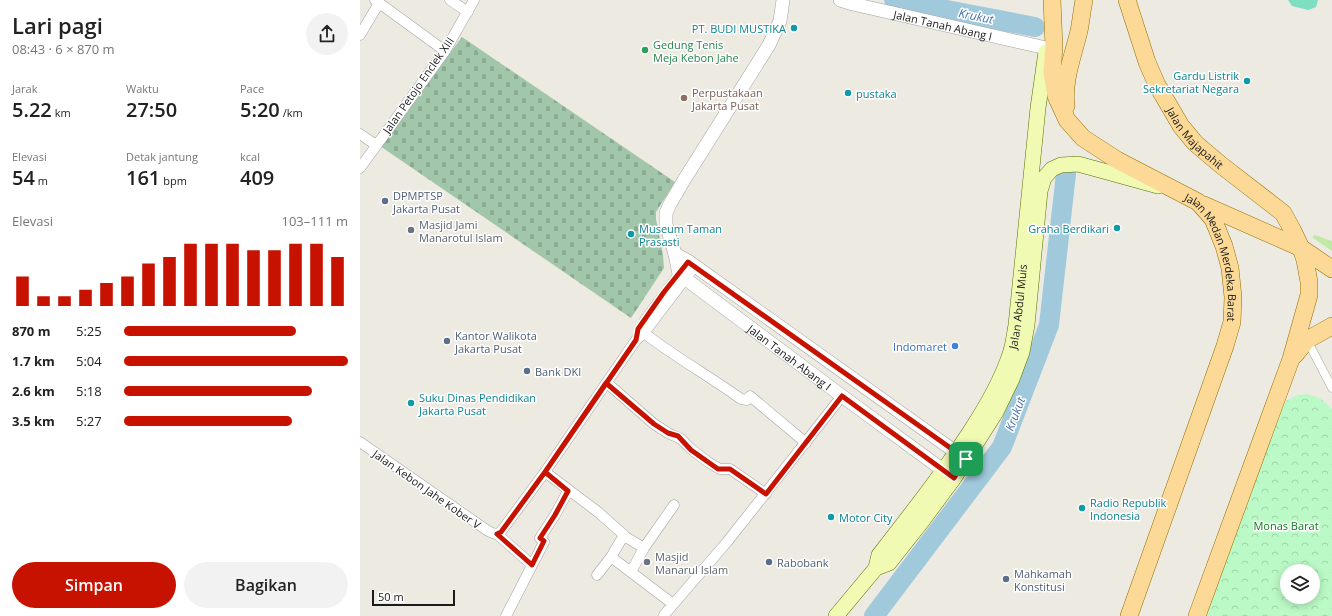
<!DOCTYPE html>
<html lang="id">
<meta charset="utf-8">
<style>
:root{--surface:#fff;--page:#f2f2f2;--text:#222;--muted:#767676;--accent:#c71200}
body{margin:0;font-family:"Open Sans",sans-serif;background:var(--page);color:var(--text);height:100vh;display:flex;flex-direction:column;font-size:15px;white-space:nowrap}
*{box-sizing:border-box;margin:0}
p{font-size:13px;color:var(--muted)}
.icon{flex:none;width:22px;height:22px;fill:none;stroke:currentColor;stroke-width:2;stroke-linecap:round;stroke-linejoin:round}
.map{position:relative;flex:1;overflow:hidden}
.details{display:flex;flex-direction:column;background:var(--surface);width:360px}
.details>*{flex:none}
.fabs{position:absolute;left:920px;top:564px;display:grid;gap:8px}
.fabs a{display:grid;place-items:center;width:40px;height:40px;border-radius:50%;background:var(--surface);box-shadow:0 2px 10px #0003;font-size:20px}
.scale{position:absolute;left:12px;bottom:10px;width:83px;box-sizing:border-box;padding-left:4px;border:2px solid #1b1b1b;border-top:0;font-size:11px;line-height:14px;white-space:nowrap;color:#1b1b1b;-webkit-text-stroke:3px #fff;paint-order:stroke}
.pin{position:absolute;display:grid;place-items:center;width:34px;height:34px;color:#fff;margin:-17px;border-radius:8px;box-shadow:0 2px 6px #0006}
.round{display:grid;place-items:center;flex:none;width:42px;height:42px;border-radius:21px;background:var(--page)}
.head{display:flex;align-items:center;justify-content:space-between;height:68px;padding:0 12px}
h1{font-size:22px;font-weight:600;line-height:30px}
.figures{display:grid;grid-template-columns:repeat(3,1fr);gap:6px;height:68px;padding:4px 12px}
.figures div{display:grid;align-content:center}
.figures b{font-size:20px;font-weight:600}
.figures small{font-size:11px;font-weight:400}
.figures p{font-size:11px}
.chart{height:112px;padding:8px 12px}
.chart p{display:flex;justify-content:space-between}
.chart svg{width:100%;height:72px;margin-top:4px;stroke:var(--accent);stroke-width:6}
.action{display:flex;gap:8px;margin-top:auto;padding:8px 12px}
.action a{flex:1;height:46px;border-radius:24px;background:var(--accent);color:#fff;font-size:16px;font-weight:600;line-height:46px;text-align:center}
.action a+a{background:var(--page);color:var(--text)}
ul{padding:0 12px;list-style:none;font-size:13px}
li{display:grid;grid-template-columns:64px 48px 1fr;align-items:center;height:30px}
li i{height:10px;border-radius:5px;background:var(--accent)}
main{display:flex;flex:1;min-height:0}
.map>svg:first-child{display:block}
.grass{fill:#c0e9a5}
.cemetery{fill:url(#cemetery-stones)}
.park{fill:url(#park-crowns);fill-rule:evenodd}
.pitch{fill:#7ddec1}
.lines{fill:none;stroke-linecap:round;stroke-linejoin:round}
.river{stroke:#a0c9dc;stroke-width:20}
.pedestrian-casing{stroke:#a2a2a2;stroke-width:9}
.minor-casing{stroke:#a2a2a2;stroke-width:11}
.tertiary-casing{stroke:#a2a2a2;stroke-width:14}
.secondary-casing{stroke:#5b7104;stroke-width:16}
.primary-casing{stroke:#936f00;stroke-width:18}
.pedestrian{stroke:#fff;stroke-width:8}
.minor{stroke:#fff;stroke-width:10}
.tertiary{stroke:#fff;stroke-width:13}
.secondary{stroke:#f0fab2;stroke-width:15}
.primary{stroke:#fcd996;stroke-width:17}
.route-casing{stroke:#fff;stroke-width:8}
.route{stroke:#c71200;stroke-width:5}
.culture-dot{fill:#0f9aa8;stroke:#fff;stroke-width:1.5}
.leisure-dot{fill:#2e9e5b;stroke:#fff;stroke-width:1.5}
.education-dot{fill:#8d6e63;stroke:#fff;stroke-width:1.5}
.service-dot{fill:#5c6f8a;stroke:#fff;stroke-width:1.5}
.worship-dot{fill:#6b7280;stroke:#fff;stroke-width:1.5}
.shop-dot{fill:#3f7fe0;stroke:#fff;stroke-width:1.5}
.labels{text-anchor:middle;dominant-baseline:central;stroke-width:3;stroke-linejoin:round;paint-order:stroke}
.street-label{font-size:11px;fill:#1b1b1b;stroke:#fff}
.culture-label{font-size:11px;fill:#0d838f;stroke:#fff;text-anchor:start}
.leisure-label{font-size:11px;fill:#27864d;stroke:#fff;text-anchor:start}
.education-label{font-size:11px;fill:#785e54;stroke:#fff;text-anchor:start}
.service-label{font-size:11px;fill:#4e5e75;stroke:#fff;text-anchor:start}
.worship-label{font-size:11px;fill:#5b616d;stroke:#fff;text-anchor:start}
.shop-label{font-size:11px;fill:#366cbe;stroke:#fff;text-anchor:end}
.park-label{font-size:11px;fill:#0a791d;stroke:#fff}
.water-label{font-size:12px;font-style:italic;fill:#4871ab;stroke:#fff}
</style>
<main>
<section class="details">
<div class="head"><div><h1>Lari pagi</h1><p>08:43 · 6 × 870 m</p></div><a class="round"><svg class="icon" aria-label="share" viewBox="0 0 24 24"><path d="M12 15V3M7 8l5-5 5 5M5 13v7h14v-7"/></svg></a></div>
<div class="figures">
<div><p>Jarak</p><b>5.22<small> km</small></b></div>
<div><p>Waktu</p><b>27:50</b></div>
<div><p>Pace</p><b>5:20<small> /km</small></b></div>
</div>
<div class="figures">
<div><p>Elevasi</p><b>54<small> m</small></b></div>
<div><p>Detak jantung</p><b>161<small> bpm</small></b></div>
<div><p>kcal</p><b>409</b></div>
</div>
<div class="chart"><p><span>Elevasi</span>103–111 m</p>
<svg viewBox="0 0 160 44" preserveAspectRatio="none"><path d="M5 44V26M15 44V38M25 44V38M35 44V34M45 44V30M55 44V26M65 44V18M75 44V14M85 44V6M95 44V6M105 44V6M115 44V10M125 44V10M135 44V6M145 44V6M155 44V14"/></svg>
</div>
<ul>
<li><b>870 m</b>5:25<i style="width:77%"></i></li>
<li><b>1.7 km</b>5:04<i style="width:100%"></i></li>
<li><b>2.6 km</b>5:18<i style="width:84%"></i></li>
<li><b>3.5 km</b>5:27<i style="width:75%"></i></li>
</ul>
<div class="action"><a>Simpan</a><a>Bagikan</a></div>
</section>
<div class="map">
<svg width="972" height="616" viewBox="0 0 972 616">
<defs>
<pattern id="cemetery-stones" width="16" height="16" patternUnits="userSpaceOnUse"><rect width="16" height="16" fill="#a2c6aa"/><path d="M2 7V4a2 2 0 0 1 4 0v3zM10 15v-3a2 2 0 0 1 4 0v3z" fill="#8baa92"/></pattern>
<pattern id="park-crowns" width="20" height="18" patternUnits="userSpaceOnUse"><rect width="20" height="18" fill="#bbf9c6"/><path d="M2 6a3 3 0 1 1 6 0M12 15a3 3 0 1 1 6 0" fill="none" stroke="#a0d5aa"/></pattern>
</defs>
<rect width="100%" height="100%" fill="#edeae1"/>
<path class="grass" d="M 955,235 L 972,241 L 972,251 L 953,238 L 953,236 Z"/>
<path class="cemetery" d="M 102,37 L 315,182 L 296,212 L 296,219 L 303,255 L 304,268 L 271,318 L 20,146 Z"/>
<path class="park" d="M 947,394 L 960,398 L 972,409 L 972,616 L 847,616 L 919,409 C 927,399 934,395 947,394 ZM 927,571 L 953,571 L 953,597 L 927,597 Z"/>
<path class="pitch" d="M 928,0 L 958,0 L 956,7 L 948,10 L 932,6 Z"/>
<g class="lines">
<path class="river" d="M 534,0 L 675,27
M 514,616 L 642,447 L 689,325 L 706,174"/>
<defs>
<path id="pedestrian" d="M 947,340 L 972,388"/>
<path id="minor" d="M 15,0 L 85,51
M 90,0 L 108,12
M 0,35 L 19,3
M 0,134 L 16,145
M 0,168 L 85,51 L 114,0
M 285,320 L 323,269
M 284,333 C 315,357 349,376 381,399 L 387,400 L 390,396 L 446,443
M 247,383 L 294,424 L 308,433 L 321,439 L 331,449 L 348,462 L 360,469 L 370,469 L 406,494
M 0,442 L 128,531 L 135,534 L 140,533 L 185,472 L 276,340 L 284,333 L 335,266
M 185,472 L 238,512 L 264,535 L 251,557 L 237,575
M 137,534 L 172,565
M 264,536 L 284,548 L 314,505
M 251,557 L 313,604
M 271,572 L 284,548
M 304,615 L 367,542 L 482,396
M 146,616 L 184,542 L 180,538 L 195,515 L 208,491"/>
<g id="tertiary">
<path id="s1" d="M 423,0 L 420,21 L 409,45 L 324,180 L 310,204 L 306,213 L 306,224 L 315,254 L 319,274 L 482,396 L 591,476"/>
<path id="s2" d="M 480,0 L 493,4 L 686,48"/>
<path d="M 315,254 L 328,261 L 604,458"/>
</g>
<g id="secondary">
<path d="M 516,568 L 529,563 L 563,520 L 594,478 L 636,412 L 652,379 L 662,352 L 667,325 L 680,191 L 684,178 L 692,169 L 701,165 L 718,164 L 798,186"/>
<path id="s3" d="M 476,616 L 516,568 L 519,555 C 551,514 583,473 611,430 C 626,407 640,383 649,357 C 653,347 654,336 656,325 L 678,108 L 686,52"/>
</g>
<g id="primary">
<path id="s4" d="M 692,0 L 694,47 L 692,72 L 696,96 L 707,120 L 723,138 L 757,160 L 838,202 L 853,219 L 864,246 L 870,268 L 873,297 L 872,322 L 865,346 L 769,616"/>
<path id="s5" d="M 767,0 L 787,62 L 797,85 L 821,126 L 835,143 L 861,165 L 923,213 L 933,231 L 941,248 L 945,260 L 949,282 L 949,295 L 931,359 L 837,616"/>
<path d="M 706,106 C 703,80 713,56 719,31 C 721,21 722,10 724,0"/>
<path d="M 844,205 L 941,248 L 972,269"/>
<path d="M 935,355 L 947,340 L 972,326"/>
</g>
</defs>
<use href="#pedestrian" class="pedestrian-casing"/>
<use href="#minor" class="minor-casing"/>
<use href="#tertiary" class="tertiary-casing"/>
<use href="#secondary" class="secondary-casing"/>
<use href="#primary" class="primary-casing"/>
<use href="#pedestrian" class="pedestrian"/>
<use href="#minor" class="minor"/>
<use href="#tertiary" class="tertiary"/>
<use href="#secondary" class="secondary"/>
<use href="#primary" class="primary"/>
</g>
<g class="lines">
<defs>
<path id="route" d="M 606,459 L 328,262 L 304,292 L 278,329 L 276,340 L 185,472 L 208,491 L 195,515 L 180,538 L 184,541 L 172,565 L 137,534 L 141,532 L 185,472 L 246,383 L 294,424 L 308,433 L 318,436 L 331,450 L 348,462 L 358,469 L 370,469 L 406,494 L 482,396 L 594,478 L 606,459"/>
</defs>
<use href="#route" class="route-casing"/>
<use href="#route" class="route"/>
</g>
<g class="culture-dot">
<circle cx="434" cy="28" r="4"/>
<circle cx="887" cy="81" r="4"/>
<circle cx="488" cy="93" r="4"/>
<circle cx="757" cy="228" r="4"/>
<circle cx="271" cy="234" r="4"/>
<circle cx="51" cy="403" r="4"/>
<circle cx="722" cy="508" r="4"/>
<circle cx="471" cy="517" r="4"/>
</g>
<circle class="leisure-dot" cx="285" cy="50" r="4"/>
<circle class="education-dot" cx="324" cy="98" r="4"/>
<g class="service-dot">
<circle cx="25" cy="201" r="4"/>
<circle cx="87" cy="341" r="4"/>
<circle cx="167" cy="371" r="4"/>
<circle cx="409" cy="562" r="4"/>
<circle cx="646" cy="579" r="4"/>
</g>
<g class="worship-dot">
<circle cx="51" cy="230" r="4"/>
<circle cx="287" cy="562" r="4"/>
</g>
<circle class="shop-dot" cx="595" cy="346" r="4"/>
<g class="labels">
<g class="street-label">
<text stroke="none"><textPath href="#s2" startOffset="106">Jalan Tanah Abang I</textPath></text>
<text transform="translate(58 85) rotate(-55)">Jalan Petojo Enclek XIII</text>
<text stroke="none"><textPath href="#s5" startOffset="156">Jalan Majapahit</textPath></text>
<text stroke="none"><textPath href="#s4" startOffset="336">Jalan Medan Merdeka Barat</textPath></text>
<text stroke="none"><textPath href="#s3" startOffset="365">Jalan Abdul Muis</textPath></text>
<text stroke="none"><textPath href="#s1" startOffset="446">Jalan Tanah Abang I</textPath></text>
<text transform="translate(67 489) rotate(35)">Jalan Kebon Jahe Kober V</text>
</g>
<g class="culture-label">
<text x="426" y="28" text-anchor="end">PT. BUDI MUSTIKA</text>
<text x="879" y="75" text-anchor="end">Gardu Listrik<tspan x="879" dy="13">Sekretariat Negara</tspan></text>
<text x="496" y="93">pustaka</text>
<text x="279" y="228">Museum Taman<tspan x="279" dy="13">Prasasti</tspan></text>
<text x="749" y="228" text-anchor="end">Graha Berdikari</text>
<text x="59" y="397">Suku Dinas Pendidikan<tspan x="59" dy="13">Jakarta Pusat</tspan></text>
<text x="730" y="502">Radio Republik<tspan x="730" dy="13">Indonesia</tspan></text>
<text x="479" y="517">Motor City</text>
</g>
<g class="leisure-label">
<text x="293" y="44">Gedung Tenis<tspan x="293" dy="13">Meja Kebon Jahe</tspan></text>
</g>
<g class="education-label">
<text x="332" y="92">Perpustakaan<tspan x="332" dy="13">Jakarta Pusat</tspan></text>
</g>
<g class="service-label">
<text x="33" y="195">DPMPTSP<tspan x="33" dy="13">Jakarta Pusat</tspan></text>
<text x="95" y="335">Kantor Walikota<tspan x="95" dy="13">Jakarta Pusat</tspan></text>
<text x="175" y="371">Bank DKI</text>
<text x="417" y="562">Rabobank</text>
<text x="654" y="573">Mahkamah<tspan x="654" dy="13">Konstitusi</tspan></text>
</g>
<g class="worship-label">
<text x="59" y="224">Masjid Jami<tspan x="59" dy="13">Manarotul Islam</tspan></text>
<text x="295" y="556">Masjid<tspan x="295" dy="13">Manarul Islam</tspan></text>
</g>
<g class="shop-label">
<text x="587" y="346">Indomaret</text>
</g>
<g class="park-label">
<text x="926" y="525">Monas Barat</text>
</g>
<g class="water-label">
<text transform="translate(616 16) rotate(11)">Krukut</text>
<text transform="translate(655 414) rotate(-69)">Krukut</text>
</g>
</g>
</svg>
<div class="fabs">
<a><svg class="icon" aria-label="layers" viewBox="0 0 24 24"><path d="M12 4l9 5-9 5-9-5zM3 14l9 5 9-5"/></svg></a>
</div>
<div class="scale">50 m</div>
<div class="pin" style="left:606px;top:459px;background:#1e9e55"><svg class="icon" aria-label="arrive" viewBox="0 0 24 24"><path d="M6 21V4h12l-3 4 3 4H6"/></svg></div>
</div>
</main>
